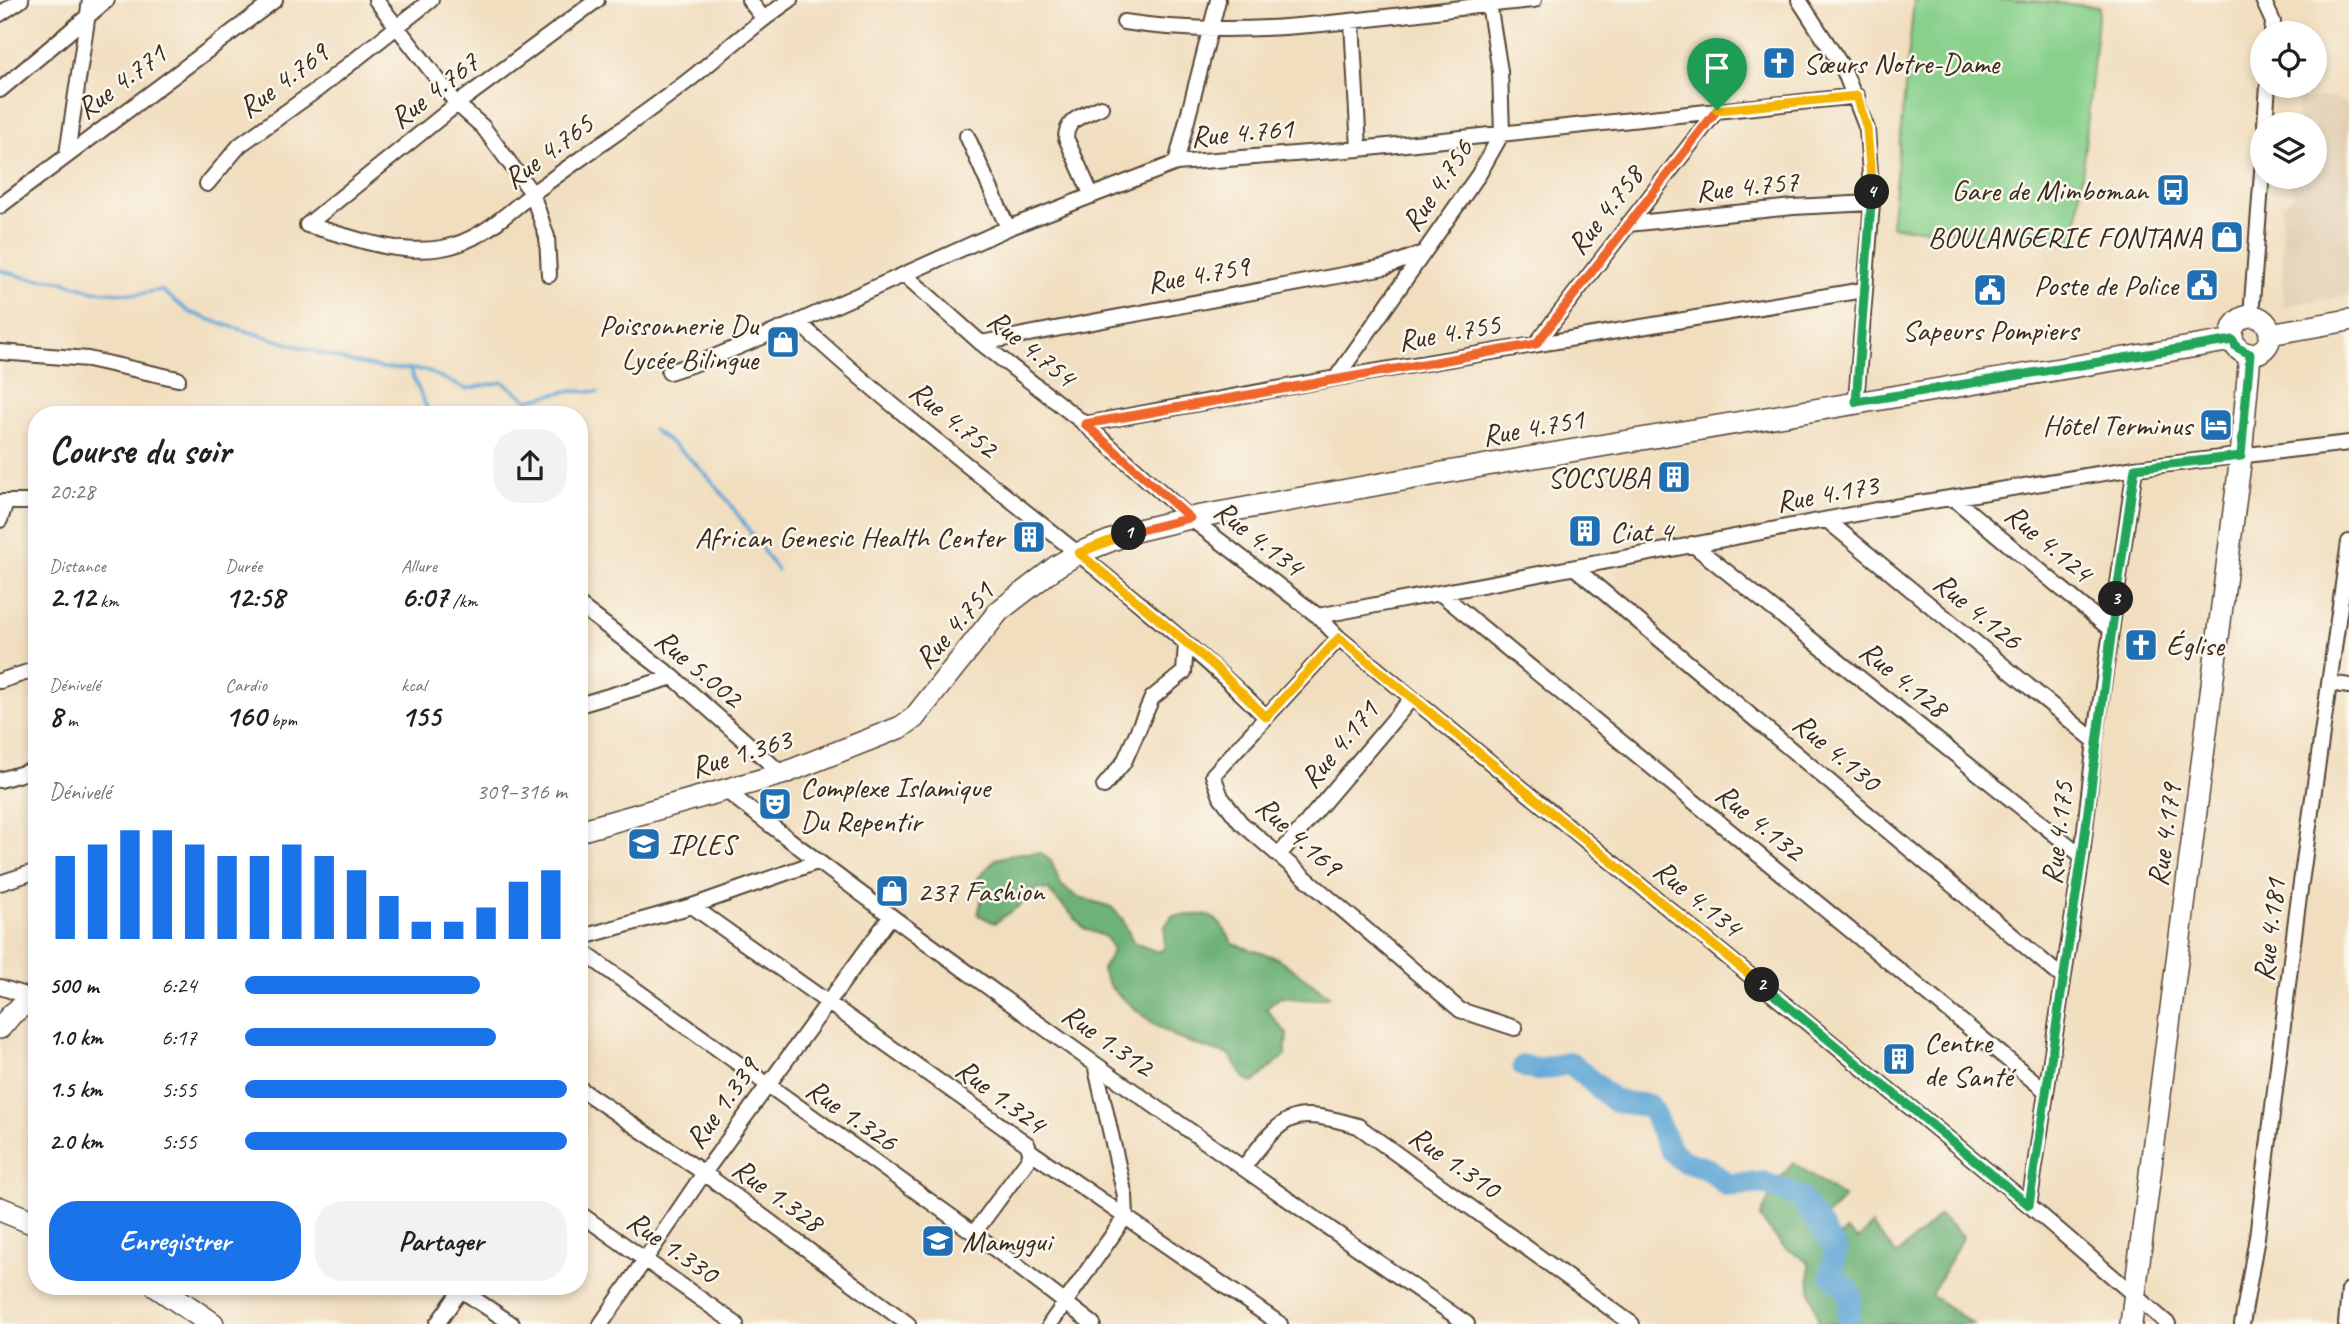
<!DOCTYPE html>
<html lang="fr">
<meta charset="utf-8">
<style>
:root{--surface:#fff;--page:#f2f2f2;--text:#202124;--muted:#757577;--accent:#1a73e8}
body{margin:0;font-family:Caveat,sans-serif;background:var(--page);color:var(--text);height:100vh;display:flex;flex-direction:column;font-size:26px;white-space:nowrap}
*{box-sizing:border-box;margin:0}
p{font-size:23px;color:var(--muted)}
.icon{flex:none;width:38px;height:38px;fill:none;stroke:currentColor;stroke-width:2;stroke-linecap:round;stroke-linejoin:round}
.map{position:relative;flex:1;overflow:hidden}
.details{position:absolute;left:28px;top:406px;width:560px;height:889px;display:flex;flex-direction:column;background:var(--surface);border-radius:28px;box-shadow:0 4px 10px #0003}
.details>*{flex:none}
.controls{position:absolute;left:2250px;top:21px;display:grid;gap:14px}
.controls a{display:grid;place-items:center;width:77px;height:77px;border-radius:50%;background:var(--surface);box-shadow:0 4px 10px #0003;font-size:35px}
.pin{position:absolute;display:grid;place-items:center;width:60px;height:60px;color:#fff;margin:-72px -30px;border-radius:50% 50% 50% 0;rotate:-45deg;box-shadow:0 0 7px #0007}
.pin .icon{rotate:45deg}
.km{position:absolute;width:35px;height:35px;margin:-18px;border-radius:50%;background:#222;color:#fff;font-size:19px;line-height:35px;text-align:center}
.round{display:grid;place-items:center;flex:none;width:74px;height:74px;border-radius:28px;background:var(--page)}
.headline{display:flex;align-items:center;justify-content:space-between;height:119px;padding:0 21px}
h1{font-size:38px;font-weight:700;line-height:52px}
.stats{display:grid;grid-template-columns:repeat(3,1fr);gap:10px;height:119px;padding:7px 21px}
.stats div{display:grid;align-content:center}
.stats b{font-size:30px;font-weight:700}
.stats small{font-size:19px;font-weight:400}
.stats p{font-size:19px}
.chart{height:196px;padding:14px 21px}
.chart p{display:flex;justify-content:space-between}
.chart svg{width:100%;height:126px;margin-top:7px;stroke:var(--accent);stroke-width:6}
.action{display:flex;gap:14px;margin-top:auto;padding:14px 21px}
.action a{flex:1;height:80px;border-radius:28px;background:var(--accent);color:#fff;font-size:28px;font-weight:700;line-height:80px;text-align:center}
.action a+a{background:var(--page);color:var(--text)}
ul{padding:0 21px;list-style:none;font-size:23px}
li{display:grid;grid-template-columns:112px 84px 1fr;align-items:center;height:52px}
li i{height:18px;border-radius:9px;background:var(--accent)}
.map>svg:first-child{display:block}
.built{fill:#e0ceb1}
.green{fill:#88d08c;stroke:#627d55;stroke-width:2}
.forest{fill:#6eb278;stroke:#546e4b;stroke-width:2}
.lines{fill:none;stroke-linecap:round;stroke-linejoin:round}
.stream{stroke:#5fa6d5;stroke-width:3.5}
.river{stroke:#5fa6d5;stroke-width:23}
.street-casing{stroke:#564536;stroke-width:18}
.secondary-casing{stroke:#564536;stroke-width:24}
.primary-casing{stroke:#564536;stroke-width:26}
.street{stroke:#fff;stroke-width:14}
.secondary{stroke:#fff;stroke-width:21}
.primary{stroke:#fff;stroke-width:23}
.split-1-casing{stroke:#fff;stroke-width:14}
.split-2-casing{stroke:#fff;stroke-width:14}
.split-3-casing{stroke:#fff;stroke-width:14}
.split-4-casing{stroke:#fff;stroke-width:14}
.split-5-casing{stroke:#fff;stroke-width:14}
.split-1{stroke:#f0652b;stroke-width:9}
.split-2{stroke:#f5b400;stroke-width:9}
.split-3{stroke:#22a559;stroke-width:9}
.split-4{stroke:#22a559;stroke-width:9}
.split-5{stroke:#f5b400;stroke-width:9}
.labels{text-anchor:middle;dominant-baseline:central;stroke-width:5;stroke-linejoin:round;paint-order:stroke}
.poi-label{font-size:30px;fill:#3b2a1e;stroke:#fbf7ec;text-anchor:start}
.street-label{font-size:30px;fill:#3b2a1e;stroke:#fbf7ec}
</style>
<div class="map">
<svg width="2349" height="1324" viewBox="0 0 2349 1324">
<rect width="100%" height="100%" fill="#fbf7ec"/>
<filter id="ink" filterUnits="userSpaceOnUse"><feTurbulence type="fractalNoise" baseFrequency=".0143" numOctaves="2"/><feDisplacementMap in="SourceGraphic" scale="14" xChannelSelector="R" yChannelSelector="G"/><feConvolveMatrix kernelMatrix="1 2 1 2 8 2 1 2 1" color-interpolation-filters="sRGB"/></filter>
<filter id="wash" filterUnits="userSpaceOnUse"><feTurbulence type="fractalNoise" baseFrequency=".00686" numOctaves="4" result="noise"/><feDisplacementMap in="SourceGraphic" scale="28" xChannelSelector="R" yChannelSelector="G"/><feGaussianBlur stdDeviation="1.57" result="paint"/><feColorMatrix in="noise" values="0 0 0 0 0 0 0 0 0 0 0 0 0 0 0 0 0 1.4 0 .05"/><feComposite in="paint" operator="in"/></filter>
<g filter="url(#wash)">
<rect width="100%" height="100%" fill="#f1debf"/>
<path class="built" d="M 2333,97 L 2349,106 L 2349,295 L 2283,306 L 2282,205 L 2294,196 L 2292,185 L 2284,185 L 2286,177 L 2315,177 L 2315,124 L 2295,124 L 2298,99 Z"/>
<path class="green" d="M 1914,0 L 2024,0 L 2099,7 L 2075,244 L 1891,226 Z"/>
<path class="forest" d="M 1019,853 L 1041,853 L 1051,861 L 1061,885 L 1076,896 L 1111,907 L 1122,918 L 1133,942 L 1157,952 L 1164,949 L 1165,926 L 1172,916 C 1209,914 1215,910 1233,944 L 1277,958 L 1330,996 L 1311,1000 L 1280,997 L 1266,1009 L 1287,1034 L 1285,1055 L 1253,1083 L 1242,1076 L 1230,1055 C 1187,1043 1166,1037 1133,1007 C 1118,994 1108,989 1102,970 L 1113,950 L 1106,937 L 1085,929 L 1048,890 L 1037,888 L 1027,900 L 995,923 L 978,915 L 983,891 L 977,879 L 996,859 Z
M 1793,1162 L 1844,1198 L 1818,1225 L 1834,1244 L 1846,1230 L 1858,1240 L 1872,1225 L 1897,1255 L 1940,1215 L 1963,1236 L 1931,1295 L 1973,1324 L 1819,1324 L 1810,1288 L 1809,1263 L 1782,1245 L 1760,1218 L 1774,1187 Z"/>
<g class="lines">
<path class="stream" d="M 0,270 L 27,278 L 61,281 L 94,291 L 138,294 L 161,290 L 189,312 L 216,322 L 347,361 L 381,368 L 425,370 L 466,389 L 503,382 L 528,400 L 568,391 L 598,392
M 410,370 L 430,415
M 653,430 C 714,470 736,514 777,570"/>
<path class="river" d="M 1524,1066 L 1536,1070 L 1571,1063 L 1614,1101 L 1650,1106 L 1670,1149 L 1683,1161 L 1710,1170 L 1727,1185 L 1764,1183 L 1800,1197 L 1836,1250 L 1831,1274 C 1856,1298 1852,1286 1847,1324"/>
</g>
</g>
<g filter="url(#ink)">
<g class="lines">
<defs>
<path id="street" d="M 376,0 L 457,104 L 483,127 L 532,193 L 547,237 L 549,275
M 749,0 L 763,18
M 1799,0 L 1843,68 L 1867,129 L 1872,203 L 1856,402
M 2263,0 L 2273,22 L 2272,33
M 0,14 L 21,0
M 1124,22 C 1261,43 1398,12 1534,0
M 1352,22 L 1359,149
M 0,90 L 107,0
M 2265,124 L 2268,86
M 967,136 L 1008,228
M 67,154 L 90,0
M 1176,163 L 1218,0
M 207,184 L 240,145 L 318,89 L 431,0
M 1092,196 L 1066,138 C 1066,118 1085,115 1101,107
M 0,206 L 275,0
M 1628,224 L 1793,207 L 1872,203
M 307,225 C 350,236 396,256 442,248 C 484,241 511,208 544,185 C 594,148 646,114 694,76 C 726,50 756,23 790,0
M 307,225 L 457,104 L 597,0
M 905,275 L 981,343 L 1085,424 L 1190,518 L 1318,616 L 1339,638 L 2029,1205 L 2168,1324
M 2251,316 L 2263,159
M 798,322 C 948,461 1120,574 1266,717
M 981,343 L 1385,267 L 1423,253
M 1536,344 L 1717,110
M 0,352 L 88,359 L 178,379
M 669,372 L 709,359 L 798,322 L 1008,228 L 1176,163 L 1359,149 L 1857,96
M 1336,378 L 1479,174 L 1502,133 L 1500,71 L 1489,4 L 1484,0
M 1085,424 L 1336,378 L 1863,290
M 1953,498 L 2111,630
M 0,502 L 37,502
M 0,520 L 5,505
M 1828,521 L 2095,741
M 1692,544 L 2082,856
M 1575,568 L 2063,978
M 1440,593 L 2046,1091
M 579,605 L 673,677 L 782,774
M 1318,616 L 1882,509 L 2135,468 L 2349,443
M 1339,638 L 1213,775 L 1221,797 L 1240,822 L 1460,1010 L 1515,1028
M 0,681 L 37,669
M 2329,683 L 2349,686
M 579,705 L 673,677
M 0,780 L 37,769
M 1104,786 L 1124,762 L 1152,698 L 1184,672 L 1186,644
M 725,790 C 965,977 1217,1150 1467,1324
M 1279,855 L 1412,698
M 0,883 L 37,871
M 692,906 L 1027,1144 L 1030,1151 L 1280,1324
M 579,938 L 692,906 L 817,862
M 579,949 L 974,1233 L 1093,1324
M 0,987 L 37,999
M 579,1088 L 704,1173 L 908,1324
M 1243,1168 C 1285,1114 1289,1106 1358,1126 L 1632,1324
M 2029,1205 L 2082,856 L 2095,741 L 2135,468
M 579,1213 L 736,1324
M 974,1233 L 1030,1157 L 1030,1151
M 455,1286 L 512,1324
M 437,1324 L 461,1290
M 601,1324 L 704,1173 L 891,916
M 1050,1324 L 1126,1216 L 1125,1196 L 1095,1064
M 2242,1324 L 2257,1237 L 2297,911 L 2349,542
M 2346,1324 L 2349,1290"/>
<path id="secondary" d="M2232 335a19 19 0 1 1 38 0a19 19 0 1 1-38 0Z
M 2270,334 L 2349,320
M 579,831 L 782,774 L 901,727 L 914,718 L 999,611 L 1057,566 L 1079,553 L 1135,531 L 1190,518 L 1504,462 L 2233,340
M 0,1028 L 12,1014 L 37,995
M 2131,1324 L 2241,456 L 2250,354"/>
<path id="primary" d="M 0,1209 L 37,1224
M 157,1286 L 212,1324"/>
</defs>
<use href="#street" class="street-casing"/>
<use href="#secondary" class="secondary-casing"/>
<use href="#primary" class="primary-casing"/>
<use href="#street" class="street"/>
<use href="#secondary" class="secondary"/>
<use href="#primary" class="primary"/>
</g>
</g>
<g class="lines" filter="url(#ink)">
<defs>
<path id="split-1" d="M 1129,533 L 1190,518 L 1085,424 L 1536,344 L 1717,110"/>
<path id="split-2" d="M 1129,533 L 1079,553 L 1213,665 L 1266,717 L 1339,638 L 1762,985"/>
<path id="split-3" d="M 1762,985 L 2029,1205 L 2082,856 L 2116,599"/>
<path id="split-4" d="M 1872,192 L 1856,402 L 2233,340 L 2236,347 L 2250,354 L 2241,456 L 2135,468 L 2116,599"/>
<path id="split-5" d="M 1717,110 L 1857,96 L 1867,129 L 1872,192"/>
</defs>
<use href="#split-1" class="split-1-casing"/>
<use href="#split-2" class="split-2-casing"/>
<use href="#split-3" class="split-3-casing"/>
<use href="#split-4" class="split-4-casing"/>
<use href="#split-5" class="split-5-casing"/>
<use href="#split-1" class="split-1"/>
<use href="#split-2" class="split-2"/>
<use href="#split-3" class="split-3"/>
<use href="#split-4" class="split-4"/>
<use href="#split-5" class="split-5"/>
</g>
<defs>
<symbol id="church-square" viewBox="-11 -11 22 22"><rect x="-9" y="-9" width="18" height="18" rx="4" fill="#1f6fb2" stroke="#fbf7ec"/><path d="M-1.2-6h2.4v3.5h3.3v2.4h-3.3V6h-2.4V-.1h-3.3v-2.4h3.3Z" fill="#fff"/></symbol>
<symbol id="bus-square" viewBox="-11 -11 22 22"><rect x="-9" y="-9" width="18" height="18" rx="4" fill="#1f6fb2" stroke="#fbf7ec"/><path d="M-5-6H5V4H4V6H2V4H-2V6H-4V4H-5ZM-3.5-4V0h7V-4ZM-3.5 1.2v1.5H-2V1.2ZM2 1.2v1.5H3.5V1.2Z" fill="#fff"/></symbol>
<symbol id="shop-square" viewBox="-11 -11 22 22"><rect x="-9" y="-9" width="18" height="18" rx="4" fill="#1f6fb2" stroke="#fbf7ec"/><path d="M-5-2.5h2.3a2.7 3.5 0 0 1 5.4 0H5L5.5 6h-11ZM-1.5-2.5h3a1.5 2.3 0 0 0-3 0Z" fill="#fff"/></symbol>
<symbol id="civic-square" viewBox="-11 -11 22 22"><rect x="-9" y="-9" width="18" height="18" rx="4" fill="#1f6fb2" stroke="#fbf7ec"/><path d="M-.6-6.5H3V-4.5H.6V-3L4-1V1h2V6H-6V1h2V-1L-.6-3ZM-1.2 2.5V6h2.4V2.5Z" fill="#fff"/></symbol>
<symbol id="hotel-square" viewBox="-11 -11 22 22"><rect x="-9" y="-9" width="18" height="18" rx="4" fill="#1f6fb2" stroke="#fbf7ec"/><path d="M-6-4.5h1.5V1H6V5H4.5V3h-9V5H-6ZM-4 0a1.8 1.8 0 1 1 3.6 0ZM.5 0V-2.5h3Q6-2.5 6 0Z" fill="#fff"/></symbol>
<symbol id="building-square" viewBox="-11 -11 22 22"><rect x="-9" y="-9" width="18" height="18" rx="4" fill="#1f6fb2" stroke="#fbf7ec"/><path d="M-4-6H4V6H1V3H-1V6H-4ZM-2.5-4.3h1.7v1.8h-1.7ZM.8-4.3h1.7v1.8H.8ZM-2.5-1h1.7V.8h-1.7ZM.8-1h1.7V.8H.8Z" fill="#fff"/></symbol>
<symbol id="theatre-square" viewBox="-11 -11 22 22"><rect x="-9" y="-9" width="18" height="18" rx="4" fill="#1f6fb2" stroke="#fbf7ec"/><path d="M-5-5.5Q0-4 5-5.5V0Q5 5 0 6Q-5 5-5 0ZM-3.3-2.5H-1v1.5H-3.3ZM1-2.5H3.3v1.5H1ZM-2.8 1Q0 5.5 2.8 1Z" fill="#fff"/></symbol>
<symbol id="school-square" viewBox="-11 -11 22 22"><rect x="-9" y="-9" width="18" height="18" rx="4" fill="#1f6fb2" stroke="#fbf7ec"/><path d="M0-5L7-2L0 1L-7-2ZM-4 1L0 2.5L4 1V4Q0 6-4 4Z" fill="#fff"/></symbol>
</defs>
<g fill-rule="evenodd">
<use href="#church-square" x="1760" y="44" width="38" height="38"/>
<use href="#bus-square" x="2154" y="171" width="38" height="38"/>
<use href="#shop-square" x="2208" y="218" width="38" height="38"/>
<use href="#civic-square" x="2183" y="266" width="38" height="38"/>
<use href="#civic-square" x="1971" y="271" width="38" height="38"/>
<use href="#shop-square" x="764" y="323" width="38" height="38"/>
<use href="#hotel-square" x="2197" y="406" width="38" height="38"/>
<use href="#building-square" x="1655" y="458" width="38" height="38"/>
<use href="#building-square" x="1566" y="512" width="38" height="38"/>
<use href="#building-square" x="1010" y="518" width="38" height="38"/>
<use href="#church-square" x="2122" y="626" width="38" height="38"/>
<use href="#theatre-square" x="756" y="785" width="38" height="38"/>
<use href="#school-square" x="625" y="825" width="38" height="38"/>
<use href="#shop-square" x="873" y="872" width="38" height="38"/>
<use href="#building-square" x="1880" y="1040" width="38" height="38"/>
<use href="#school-square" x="919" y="1222" width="38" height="38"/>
</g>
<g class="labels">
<g class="poi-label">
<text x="1803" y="63">Sœurs Notre-Dame</text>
<text x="2148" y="190" text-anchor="end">Gare de Mimboman</text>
<text x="2202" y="237" text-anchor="end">BOULANGERIE FONTANA</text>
<text x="2178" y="285" text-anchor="end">Poste de Police</text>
<text x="758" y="325" text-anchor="end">Poissonnerie Du<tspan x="758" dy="34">Lycée Bilingue</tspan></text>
<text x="1990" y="330" text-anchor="middle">Sapeurs Pompiers</text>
<text x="2192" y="425" text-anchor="end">Hôtel Terminus</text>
<text x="1650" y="477" text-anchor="end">SOCSUBA</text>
<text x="1610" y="531">Ciat 4</text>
<text x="1004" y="537" text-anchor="end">African Genesic Health Center</text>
<text x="2166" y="645">Église</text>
<text x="800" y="787">Complexe Islamique<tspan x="800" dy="34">Du Repentir</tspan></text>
<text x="668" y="844">IPLES</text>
<text x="917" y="891">237 Fashion</text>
<text x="1924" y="1042">Centre<tspan x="1924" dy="34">de Santé</tspan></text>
<text x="962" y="1241">Mamygui</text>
</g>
<g class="street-label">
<text transform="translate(283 80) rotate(-37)">Rue 4.769</text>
<text transform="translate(121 81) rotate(-37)">Rue 4.771</text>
<text transform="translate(434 90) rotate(-38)">Rue 4.767</text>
<text transform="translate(1242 132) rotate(-5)">Rue 4.761</text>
<text transform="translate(548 151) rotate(-37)">Rue 4.765</text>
<text transform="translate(1437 185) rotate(-56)">Rue 4.756</text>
<text transform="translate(1747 186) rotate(-6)">Rue 4.757</text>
<text transform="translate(1605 210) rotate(-52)">Rue 4.758</text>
<text transform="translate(1198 274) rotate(-10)">Rue 4.759</text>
<text transform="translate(1449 332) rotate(-10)">Rue 4.755</text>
<text transform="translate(1032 348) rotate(39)">Rue 4.754</text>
<text transform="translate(954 419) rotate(39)">Rue 4.752</text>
<text transform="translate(1533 427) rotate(-10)">Rue 4.751</text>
<text transform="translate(1827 493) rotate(-10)">Rue 4.173</text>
<text transform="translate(1259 538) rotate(38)">Rue 4.134</text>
<text transform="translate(2049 543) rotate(40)">Rue 4.124</text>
<text transform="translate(1978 611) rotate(39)">Rue 4.126</text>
<text transform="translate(954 625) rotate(-49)">Rue 4.751</text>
<text transform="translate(699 668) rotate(40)">Rue 5.002</text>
<text transform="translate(1904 679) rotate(39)">Rue 4.128</text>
<text transform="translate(1339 744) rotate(-50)">Rue 4.171</text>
<text transform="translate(1837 752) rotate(40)">Rue 4.130</text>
<text transform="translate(741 753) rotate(-17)">Rue 1.363</text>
<text transform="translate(1760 822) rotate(39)">Rue 4.132</text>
<text transform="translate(2057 833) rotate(-83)">Rue 4.175</text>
<text transform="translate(2164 835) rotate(-82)">Rue 4.179</text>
<text transform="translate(1299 836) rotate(42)">Rue 4.169</text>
<text transform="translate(1698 898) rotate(39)">Rue 4.134</text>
<text transform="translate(2269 930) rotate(-83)">Rue 4.181</text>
<text transform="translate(1108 1040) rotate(35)">Rue 1.312</text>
<text transform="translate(1001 1096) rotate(37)">Rue 1.324</text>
<text transform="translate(722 1103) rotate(-54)">Rue 1.339</text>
<text transform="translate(852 1115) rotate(35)">Rue 1.326</text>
<text transform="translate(1455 1162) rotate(35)">Rue 1.310</text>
<text transform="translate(778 1195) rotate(36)">Rue 1.328</text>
<text transform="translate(673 1247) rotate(35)">Rue 1.330</text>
</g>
</g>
</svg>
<div class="controls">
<a><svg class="icon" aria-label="locate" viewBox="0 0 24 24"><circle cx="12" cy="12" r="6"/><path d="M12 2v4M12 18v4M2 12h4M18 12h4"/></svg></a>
<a><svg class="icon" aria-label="layers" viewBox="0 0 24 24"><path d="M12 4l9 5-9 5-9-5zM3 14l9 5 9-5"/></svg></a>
</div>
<div class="pin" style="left:1717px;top:110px;background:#1e9e55"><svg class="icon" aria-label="arrive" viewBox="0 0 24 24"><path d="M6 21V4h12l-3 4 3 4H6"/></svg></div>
<b class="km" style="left:1129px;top:533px">1</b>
<b class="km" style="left:1762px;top:985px">2</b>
<b class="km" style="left:2116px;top:599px">3</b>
<b class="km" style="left:1872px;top:192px">4</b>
<section class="details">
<div class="headline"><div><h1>Course du soir</h1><p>20:28</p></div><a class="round"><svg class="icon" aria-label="share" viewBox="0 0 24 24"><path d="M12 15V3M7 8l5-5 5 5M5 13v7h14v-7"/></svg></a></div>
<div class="stats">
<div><p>Distance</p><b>2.12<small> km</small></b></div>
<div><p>Durée</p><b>12:58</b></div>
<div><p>Allure</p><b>6:07<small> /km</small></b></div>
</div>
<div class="stats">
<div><p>Dénivelé</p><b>8<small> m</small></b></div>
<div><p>Cardio</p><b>160<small> bpm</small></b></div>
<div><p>kcal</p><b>155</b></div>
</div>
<div class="chart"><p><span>Dénivelé</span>309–316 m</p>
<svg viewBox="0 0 160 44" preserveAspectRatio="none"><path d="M5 44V15M15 44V11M25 44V6M35 44V6M45 44V11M55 44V15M65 44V15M75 44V11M85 44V15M95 44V20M105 44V29M115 44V38M125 44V38M135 44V33M145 44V24M155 44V20"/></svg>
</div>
<ul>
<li><b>500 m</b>6:24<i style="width:73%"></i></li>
<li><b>1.0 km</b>6:17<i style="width:78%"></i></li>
<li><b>1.5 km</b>5:55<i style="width:100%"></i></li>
<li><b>2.0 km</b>5:55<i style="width:100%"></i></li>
</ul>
<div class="action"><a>Enregistrer</a><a>Partager</a></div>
</section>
</div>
